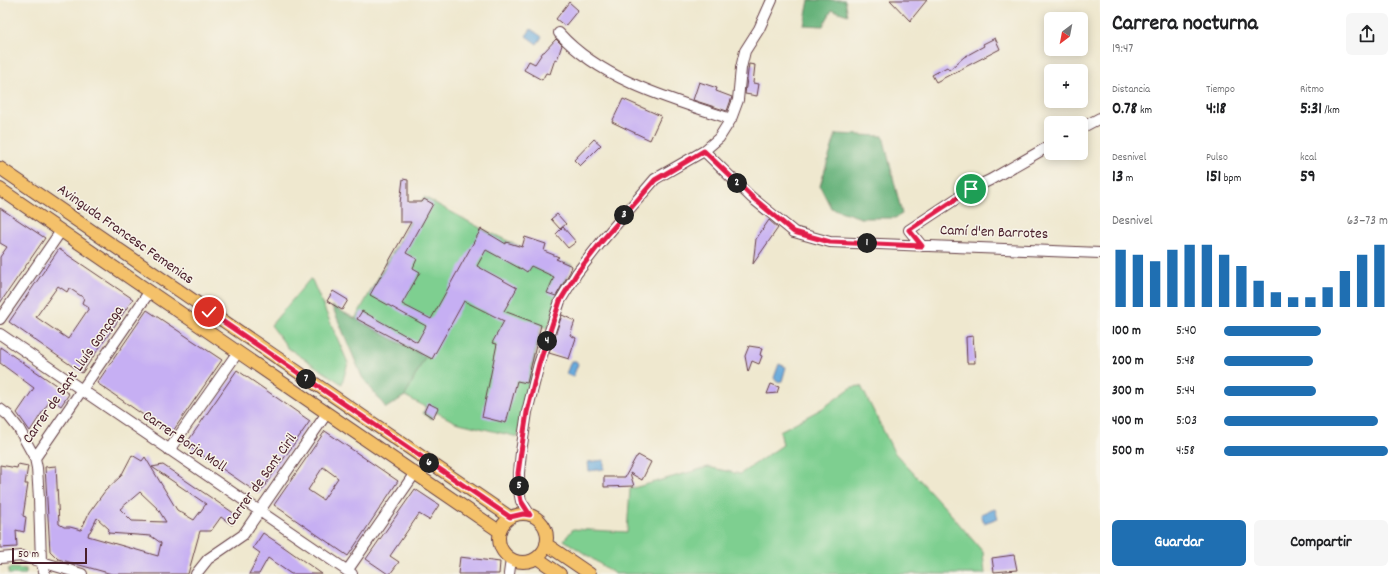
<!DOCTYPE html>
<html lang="es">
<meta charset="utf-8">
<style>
:root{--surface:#fff;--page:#f6f6f6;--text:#202124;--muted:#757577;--accent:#1f6fb2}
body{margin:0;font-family:Dekko,sans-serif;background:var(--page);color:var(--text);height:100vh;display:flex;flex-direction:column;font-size:15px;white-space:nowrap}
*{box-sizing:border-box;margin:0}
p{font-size:13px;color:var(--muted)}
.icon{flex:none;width:22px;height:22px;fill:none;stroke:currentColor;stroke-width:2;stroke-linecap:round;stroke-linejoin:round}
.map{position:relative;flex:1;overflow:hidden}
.drawer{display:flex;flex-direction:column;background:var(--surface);width:300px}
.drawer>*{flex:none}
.needle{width:26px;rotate:212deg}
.tools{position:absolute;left:1044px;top:12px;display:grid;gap:8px}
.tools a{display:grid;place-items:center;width:44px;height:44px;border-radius:6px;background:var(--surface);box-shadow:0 2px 10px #0003;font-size:20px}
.scale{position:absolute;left:12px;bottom:10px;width:75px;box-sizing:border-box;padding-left:4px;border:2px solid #4a1f2b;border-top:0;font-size:11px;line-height:14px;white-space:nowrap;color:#4a1f2b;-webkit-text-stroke:3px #f7f3e8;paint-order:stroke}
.pin{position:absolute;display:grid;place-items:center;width:34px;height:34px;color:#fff;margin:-17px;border:2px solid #fff;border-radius:50%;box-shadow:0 1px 4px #0007}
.km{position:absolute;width:20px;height:20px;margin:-10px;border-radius:50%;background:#222;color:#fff;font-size:11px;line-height:20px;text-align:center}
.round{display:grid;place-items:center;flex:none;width:42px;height:42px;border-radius:6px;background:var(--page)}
.headline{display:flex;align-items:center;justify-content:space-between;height:68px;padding:0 12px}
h1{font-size:22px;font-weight:800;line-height:30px}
.metrics{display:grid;grid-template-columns:repeat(3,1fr);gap:6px;height:68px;padding:4px 12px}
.metrics div{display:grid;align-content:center}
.metrics b{font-size:17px;font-weight:800}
.metrics small{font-size:11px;font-weight:400}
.metrics p{font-size:11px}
.chart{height:112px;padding:8px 12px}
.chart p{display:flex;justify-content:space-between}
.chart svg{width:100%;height:72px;margin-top:4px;stroke:var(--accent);stroke-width:6}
.action{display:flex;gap:8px;margin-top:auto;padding:8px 12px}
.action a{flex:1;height:46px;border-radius:6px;background:var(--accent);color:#fff;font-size:16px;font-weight:800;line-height:46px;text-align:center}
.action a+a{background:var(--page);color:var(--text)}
ul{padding:0 12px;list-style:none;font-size:13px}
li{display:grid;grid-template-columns:64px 48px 1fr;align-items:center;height:30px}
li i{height:10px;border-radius:5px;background:var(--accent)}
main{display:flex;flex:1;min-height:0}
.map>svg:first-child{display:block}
.green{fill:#7ecf90;stroke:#64775e}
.forest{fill:#66b27a;stroke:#586852}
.water{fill:#67aadc;stroke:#586484}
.building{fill:#c6aff3;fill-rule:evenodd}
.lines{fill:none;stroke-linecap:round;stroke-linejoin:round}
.minor-casing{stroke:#633d44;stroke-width:12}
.major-casing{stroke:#633d44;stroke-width:14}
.minor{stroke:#fff;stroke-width:10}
.major{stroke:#f4c16a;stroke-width:12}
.route-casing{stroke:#fff;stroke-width:8}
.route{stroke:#e11d48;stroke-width:5}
.labels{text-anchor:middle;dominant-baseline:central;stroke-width:3;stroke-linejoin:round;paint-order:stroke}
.street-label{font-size:15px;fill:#4a1f2b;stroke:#f7f3e8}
</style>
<main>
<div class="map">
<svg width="1100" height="574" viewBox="0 0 1100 574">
<rect width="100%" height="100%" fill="#f7f3e8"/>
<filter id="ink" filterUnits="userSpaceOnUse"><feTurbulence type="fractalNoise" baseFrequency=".025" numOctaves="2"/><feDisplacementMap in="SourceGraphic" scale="8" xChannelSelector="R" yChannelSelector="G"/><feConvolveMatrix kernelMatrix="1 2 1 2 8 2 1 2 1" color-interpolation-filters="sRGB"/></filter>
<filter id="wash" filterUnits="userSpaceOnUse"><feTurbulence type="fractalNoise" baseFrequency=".012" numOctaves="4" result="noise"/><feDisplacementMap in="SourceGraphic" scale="16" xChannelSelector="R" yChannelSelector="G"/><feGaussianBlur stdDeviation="0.9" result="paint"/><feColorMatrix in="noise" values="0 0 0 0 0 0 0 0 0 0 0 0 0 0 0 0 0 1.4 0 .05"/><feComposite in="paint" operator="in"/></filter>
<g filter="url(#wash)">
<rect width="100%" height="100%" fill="#efe8cf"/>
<path class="green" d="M 424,197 L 484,230 L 541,256 L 572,265 L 548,328 L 541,326 L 518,437 L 455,422 L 436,412 L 432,419 L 423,413 L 426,407 L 405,396 L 425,357 L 355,319 Z
M 310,279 L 312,280 L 348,363 L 342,384 L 288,348 L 271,325 Z
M 861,386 L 894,452 L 949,512 L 983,552 L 985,574 L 615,574 L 564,540 L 573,529 L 627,532 L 630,489 L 708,467 L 740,474 L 783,445 L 780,431 L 823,408 L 852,387 Z
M 9,568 L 26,569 L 26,574 L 8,574 Z"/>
<path class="forest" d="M 809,0 L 845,0 L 848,15 L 832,10 L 823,26 L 804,25 Z
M 836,134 L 883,136 L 902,214 L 895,218 L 861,218 L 831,208 L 820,186 Z
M 332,306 L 425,357 L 405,396 L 386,408 L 362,377 Z"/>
<path class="water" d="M 531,29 L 542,37 L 537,44 L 526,36 Z
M 571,361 L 576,361 L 578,364 L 573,377 L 566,374 Z
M 779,364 L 786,367 L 782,381 L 777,382 L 774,378 Z
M 604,460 L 604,469 L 589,471 L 588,462 Z
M 995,509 L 998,518 L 984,523 L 981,514 Z"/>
<g id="blocks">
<path class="building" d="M 890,0 L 927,0 L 910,21 Z
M 569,2 L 578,10 L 565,26 L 556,19 Z
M 995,38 L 1000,49 L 936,82 L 932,75 L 947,67 L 949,70 L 964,57 L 984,46 L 983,44 Z
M 556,39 L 562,45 L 557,60 L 555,59 L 550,74 L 546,73 L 542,80 L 524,70 L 529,61 L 535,64 L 543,52 L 544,52 Z
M 749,64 L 755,65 L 753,83 L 759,84 L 757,96 L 745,94 Z
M 699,82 L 717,88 L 716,91 L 732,97 L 727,111 L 693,100 Z
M 623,99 L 661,116 L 650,140 L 612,122 Z
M 594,139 L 601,145 L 580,166 L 574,160 Z
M 403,179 L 408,180 L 408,202 L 422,202 L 424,199 L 433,204 L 406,253 L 417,259 L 413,268 L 420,272 L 402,304 L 431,319 L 481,229 L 506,244 L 506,242 L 522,247 L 525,237 L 546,244 L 544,251 L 559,257 L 556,259 L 572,266 L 570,272 L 556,296 L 547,293 L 554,277 L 531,266 L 527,272 L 521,268 L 521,269 L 486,250 L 477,266 L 517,288 L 504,311 L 541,325 L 527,383 L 517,381 L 506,423 L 482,417 L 497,344 L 492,343 L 504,321 L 464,301 L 432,359 L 357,319 L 362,311 L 417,342 L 426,326 L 370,295 L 411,222 L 400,222 L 400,203 Z
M 0,208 L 45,238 L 0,303 L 0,257 L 7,247 L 0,243 Z
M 557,214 L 566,224 L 560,229 L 551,219 Z
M 769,220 L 778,228 L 753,264 L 756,239 Z
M 563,227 L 576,242 L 568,248 L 556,234 Z
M 59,249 L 133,299 L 82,373 L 9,322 ZM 58,286 L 67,292 L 69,288 L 84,298 L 82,303 L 89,308 L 68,339 L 36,317 Z
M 333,291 L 348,300 L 342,310 L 327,301 Z
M 147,310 L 222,360 L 171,434 L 97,383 Z
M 562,315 L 575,321 L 570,335 L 576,338 L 569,359 L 549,353 Z
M 973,336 L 975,363 L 967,363 L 966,337 Z
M 749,346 L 762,348 L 760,355 L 762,356 L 759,364 L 752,361 L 748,372 L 745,356 Z
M 0,347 L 69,394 L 61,406 L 51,399 L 30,431 L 17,413 L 34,388 L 0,363 Z
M 237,370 L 310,421 L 259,494 L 186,444 Z
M 771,384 L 779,387 L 777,393 L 767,394 Z
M 428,403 L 438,408 L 433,418 L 424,412 Z
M 325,431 L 398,481 L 348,556 L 274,505 ZM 323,467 L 338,478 L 323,500 L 308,490 Z
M 132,455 L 142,461 L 145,457 L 177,510 L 194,520 L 206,504 L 152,467 L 163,465 L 238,516 L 232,525 L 221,517 L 211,531 L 200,531 L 188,574 L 112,574 L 58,559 L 50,551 L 45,467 L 56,466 L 59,524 L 64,527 L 70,527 L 81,530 L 89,513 L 105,491 L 121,476 ZM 140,492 L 158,509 L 166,522 L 132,521 L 120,509 ZM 97,518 L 109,529 L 108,533 L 151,536 L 161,543 L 158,556 L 88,536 L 89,532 L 90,532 Z
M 638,455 L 651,462 L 642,480 L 630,473 L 634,486 L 604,487 L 604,477 L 625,477 L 636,457 L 637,457 Z
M 18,464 L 28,466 L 25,484 L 28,484 L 23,516 L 26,517 L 24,532 L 16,530 L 17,547 L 0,548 L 0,465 L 17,468 Z
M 415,489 L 439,505 L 429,520 L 419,514 L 390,556 L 399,562 L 390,574 L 388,574 L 366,559 Z
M 263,533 L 281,545 L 322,574 L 291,574 L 268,558 L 259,574 L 249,574 L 260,553 L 253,548 Z
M 1014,555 L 1017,570 L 994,572 L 992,558 Z
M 460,557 L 500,562 L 499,574 L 458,574 Z"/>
</g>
</g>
<g filter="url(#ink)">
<use href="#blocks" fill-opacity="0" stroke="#633d44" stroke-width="1"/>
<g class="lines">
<defs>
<path id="minor" d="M 559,33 C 601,80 672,100 731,119
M 1081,128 L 1100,118
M 704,151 L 751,197 L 794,232 L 830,242 L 1100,253
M 922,246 L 909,230 L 971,189 L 990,180 L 1051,145
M 0,319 L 61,231
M 0,334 L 352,574
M 0,409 L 8,415 L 19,429 L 35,458 L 37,468 L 39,499 L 41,562 L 45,574
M 169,450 L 238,352
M 35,458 L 150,291
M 530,515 L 521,501 L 519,491 L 519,473 L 521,452 L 527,412 L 539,364 L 560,301 L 577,273 L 602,241 L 655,179 L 704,151 L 719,138 L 731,119 L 738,100 L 741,68 L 745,51 L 759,29 L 772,0
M 0,558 L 22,556 L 82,574
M 347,571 L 415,473
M 196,574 L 208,559 L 243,535 L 327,413
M 509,574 L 511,559"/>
<path id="major" d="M 0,168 L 510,517
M 0,189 L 499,531
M499 538a24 24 0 1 1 48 0a24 24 0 1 1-48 0Z
M 546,544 L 590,574
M 537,558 L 560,574"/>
</defs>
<use href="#minor" class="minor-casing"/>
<use href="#major" class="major-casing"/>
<use href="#minor" class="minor"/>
<use href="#major" class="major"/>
</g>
</g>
<g class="lines" filter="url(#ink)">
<defs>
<path id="route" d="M 209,312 L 510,517 L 523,514 L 530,515 L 521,501 L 519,491 L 518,473 L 521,452 L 527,412 L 539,364 L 560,301 L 577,273 L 602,241 L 655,180 L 704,151 L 752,197 L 794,232 L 830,242 L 922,246 L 909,230 L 971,189"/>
</defs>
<use href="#route" class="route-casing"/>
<use href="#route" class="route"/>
</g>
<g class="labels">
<g class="street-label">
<text transform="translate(994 233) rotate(2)">Camí d'en Barrotes</text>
<text transform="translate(125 235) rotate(35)">Avinguda Francesc Femenias</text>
<text transform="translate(74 375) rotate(-55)">Carrer de Sant Lluís Gonçaga</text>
<text transform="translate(184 442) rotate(34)">Carrer Borja Moll</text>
<text transform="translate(262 480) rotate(-54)">Carrer de Sant Ciril</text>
</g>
</g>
</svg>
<div class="tools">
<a><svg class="needle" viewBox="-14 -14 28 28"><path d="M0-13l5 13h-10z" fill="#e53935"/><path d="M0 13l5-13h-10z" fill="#757577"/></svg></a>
<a>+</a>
<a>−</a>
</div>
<div class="scale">50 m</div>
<div class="pin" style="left:971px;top:189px;background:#1e9e55"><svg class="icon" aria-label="arrive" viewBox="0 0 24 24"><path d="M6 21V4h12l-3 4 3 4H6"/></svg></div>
<div class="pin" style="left:209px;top:312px;background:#d93025"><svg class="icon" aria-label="check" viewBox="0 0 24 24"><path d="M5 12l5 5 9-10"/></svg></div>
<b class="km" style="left:867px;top:243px">1</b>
<b class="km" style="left:737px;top:183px">2</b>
<b class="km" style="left:624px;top:215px">3</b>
<b class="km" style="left:547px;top:341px">4</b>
<b class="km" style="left:519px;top:486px">5</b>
<b class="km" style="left:429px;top:463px">6</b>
<b class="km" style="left:306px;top:379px">7</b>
</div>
<section class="drawer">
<div class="headline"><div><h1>Carrera nocturna</h1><p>19:47</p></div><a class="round"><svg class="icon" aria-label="share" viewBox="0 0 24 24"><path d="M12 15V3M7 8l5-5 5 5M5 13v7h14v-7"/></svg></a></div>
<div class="metrics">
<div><p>Distancia</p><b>0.78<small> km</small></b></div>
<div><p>Tiempo</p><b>4:18</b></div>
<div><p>Ritmo</p><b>5:31<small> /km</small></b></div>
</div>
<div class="metrics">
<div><p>Desnivel</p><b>13<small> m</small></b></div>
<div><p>Pulso</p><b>151<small> bpm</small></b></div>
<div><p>kcal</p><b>59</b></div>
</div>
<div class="chart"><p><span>Desnivel</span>63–73 m</p>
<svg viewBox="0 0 160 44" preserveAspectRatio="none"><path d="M5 44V9M15 44V12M25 44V16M35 44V9M45 44V6M55 44V6M65 44V12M75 44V19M85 44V28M95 44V35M105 44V38M115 44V38M125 44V32M135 44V22M145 44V12M155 44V6"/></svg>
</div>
<ul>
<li><b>100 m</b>5:40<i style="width:59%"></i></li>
<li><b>200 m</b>5:48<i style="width:54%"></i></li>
<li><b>300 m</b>5:44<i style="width:56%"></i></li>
<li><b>400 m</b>5:03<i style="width:94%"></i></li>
<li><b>500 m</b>4:58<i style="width:100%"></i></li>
</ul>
<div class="action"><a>Guardar</a><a>Compartir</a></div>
</section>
</main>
